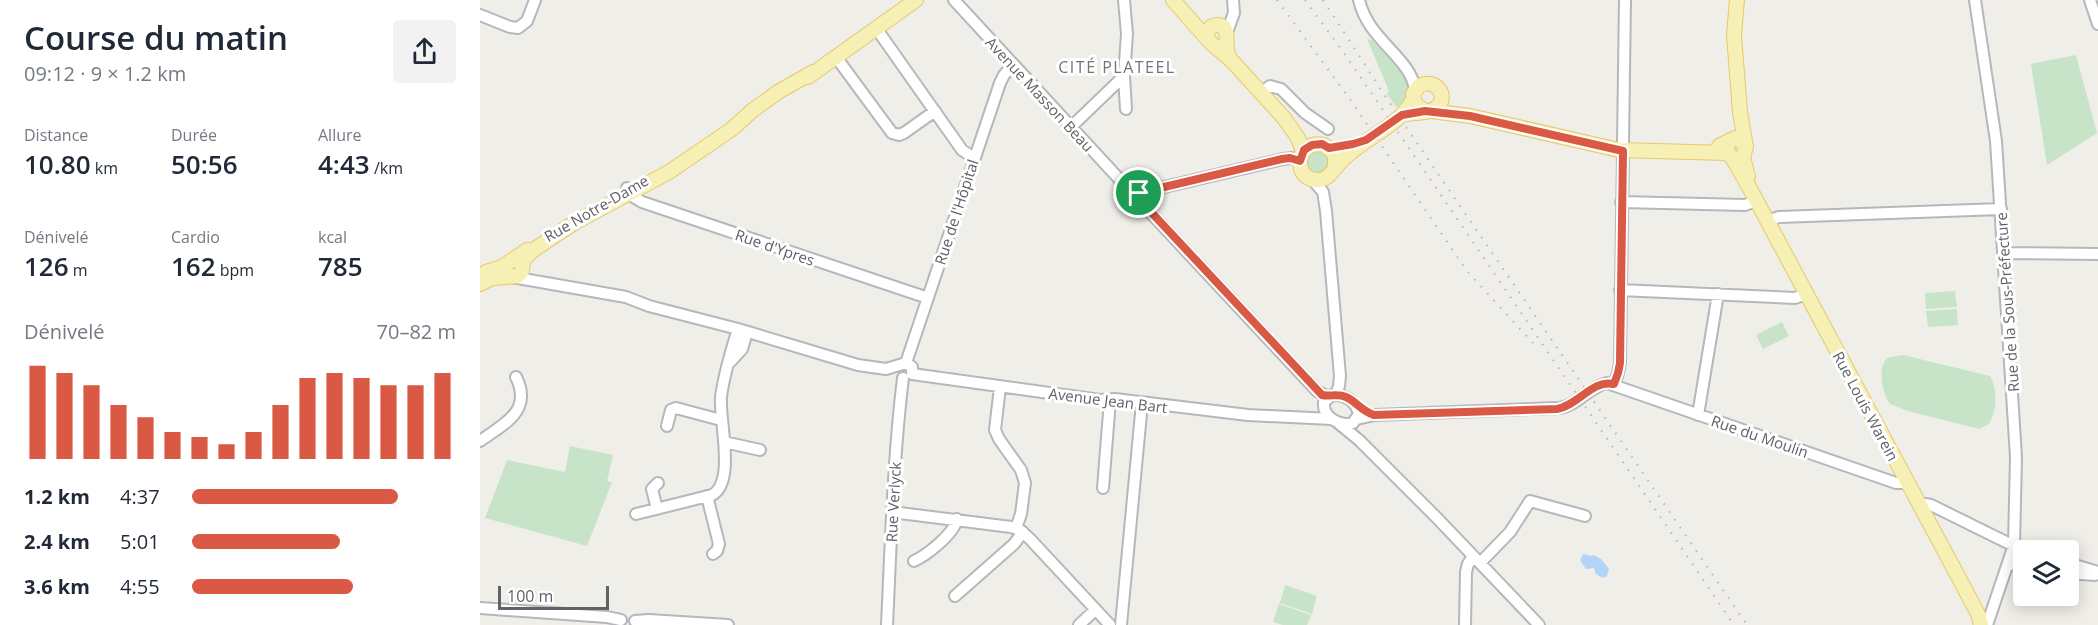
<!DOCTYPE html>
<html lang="fr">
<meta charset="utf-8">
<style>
:root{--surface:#fff;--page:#f2f2f3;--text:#1f2937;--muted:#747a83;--accent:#d95945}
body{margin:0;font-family:"Open Sans",sans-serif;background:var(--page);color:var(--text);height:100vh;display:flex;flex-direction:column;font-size:22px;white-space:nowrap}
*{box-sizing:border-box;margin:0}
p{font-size:20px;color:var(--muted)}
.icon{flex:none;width:33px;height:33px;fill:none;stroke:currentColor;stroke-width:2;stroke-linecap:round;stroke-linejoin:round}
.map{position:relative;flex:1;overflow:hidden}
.drawer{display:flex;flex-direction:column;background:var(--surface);width:480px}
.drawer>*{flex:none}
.fabs{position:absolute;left:1533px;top:540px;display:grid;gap:12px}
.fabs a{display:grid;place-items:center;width:66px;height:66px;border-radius:6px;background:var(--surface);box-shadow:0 3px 15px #0003;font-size:30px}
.scale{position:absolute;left:18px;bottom:15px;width:111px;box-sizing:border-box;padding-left:6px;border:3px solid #5f6266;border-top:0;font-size:16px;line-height:21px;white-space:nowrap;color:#5f6266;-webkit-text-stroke:4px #fff;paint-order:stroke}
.pin{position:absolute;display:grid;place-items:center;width:51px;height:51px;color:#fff;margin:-26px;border:3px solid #fff;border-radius:50%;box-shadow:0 2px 6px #0007}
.round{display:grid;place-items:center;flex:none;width:63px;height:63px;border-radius:6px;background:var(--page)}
.summary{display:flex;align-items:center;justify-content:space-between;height:102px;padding:0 24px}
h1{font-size:33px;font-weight:600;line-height:45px}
.stats{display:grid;grid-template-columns:repeat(3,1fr);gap:9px;height:102px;padding:6px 24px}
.stats div{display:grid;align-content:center}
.stats b{font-size:26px;font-weight:600}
.stats small{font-size:16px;font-weight:400}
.stats p{font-size:16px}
.chart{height:168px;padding:12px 24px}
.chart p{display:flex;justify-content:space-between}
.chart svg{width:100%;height:108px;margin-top:6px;stroke:var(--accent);stroke-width:6}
ul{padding:0 24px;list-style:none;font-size:20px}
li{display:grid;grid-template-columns:96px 72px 1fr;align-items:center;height:45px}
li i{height:15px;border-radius:8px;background:var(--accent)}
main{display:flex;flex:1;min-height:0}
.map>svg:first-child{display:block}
.green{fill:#c7e4c9}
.water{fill:#b1d4f7}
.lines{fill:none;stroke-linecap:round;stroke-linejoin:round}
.minor-casing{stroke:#b5b7bb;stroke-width:14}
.major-casing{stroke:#e4c96d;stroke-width:16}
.minor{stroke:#fff;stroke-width:10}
.major{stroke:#f7f0b5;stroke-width:14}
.rail{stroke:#b5b6b6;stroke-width:2;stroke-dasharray:1.5 8;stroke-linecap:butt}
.route-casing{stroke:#fff;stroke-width:12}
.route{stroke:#d95945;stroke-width:8}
.labels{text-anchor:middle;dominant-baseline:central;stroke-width:6;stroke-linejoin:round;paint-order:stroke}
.street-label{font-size:15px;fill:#5f6266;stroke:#fff}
.neighbourhood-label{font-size:16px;letter-spacing:1.5px;fill:#707478;stroke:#fff}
</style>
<main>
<section class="drawer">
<div class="summary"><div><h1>Course du matin</h1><p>09:12 · 9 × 1.2 km</p></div><a class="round"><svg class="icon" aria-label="share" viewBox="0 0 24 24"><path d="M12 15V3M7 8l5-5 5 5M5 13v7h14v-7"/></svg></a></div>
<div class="stats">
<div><p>Distance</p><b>10.80<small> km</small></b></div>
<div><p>Durée</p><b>50:56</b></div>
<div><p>Allure</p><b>4:43<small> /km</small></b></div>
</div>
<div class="stats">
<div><p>Dénivelé</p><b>126<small> m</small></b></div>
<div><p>Cardio</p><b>162<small> bpm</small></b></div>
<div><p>kcal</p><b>785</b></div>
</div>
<div class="chart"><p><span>Dénivelé</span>70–82 m</p>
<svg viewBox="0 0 160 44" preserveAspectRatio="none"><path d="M5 44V6M15 44V9M25 44V14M35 44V22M45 44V27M55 44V33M65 44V35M75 44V38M85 44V33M95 44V22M105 44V11M115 44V9M125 44V11M135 44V14M145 44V14M155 44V9"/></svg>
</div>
<ul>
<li><b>1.2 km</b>4:37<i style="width:78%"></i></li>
<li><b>2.4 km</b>5:01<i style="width:56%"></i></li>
<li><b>3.6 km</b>4:55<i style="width:61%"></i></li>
</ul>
</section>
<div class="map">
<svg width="1618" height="625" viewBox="0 0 1618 625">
<rect width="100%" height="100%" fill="#f0eee8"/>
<path class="green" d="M 887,39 L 892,40 C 904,54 952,95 916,107 L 907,94 L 909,91 Z
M 1596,55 L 1617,133 L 1567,165 L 1551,64 Z
M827 162a11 11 0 1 1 22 0a11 11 0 1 1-22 0Z
M 1475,291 L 1477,307 L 1446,309 L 1445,293 Z
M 1477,309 L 1478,325 L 1448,327 L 1446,311 Z
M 1302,322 L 1309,336 L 1283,349 L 1276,335 Z
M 1423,355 L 1510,376 C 1518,390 1517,410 1509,424 L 1499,429 L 1428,411 L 1410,404 C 1402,393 1397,368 1407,358 Z
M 90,446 L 133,455 L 127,481 L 132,482 L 107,546 L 5,518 L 27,460 L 85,472 Z
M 805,585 L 837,596 L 832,614 L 800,603 Z
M 799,604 L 831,615 L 827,625 L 803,625 L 793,622 Z"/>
<path class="water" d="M 1103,554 L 1111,556 L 1114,555 L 1121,559 L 1129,569 L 1127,576 L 1123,578 L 1116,574 L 1114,568 L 1106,569 L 1100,560 Z"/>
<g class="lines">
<defs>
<path id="minor" d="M 474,0 L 641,181 L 650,190 L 659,193 L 668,210 L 837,391 L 848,397
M 879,0 C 888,40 930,57 935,89
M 1495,0 L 1516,141 L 1536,457 L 1534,545 L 1507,625
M 1610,0 L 1618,24
M 0,15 L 30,27 L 38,28 L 47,21 L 55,0
M 396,28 L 482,150 L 494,158
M 747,32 L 754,13 L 753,0
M 356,57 L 412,133 L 419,135 L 424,133 L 455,111
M 644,76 L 646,109
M 781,93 L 790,86 L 801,89 L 825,113 L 848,129
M 591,127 L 644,76 L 647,34 L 644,0
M 1143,143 L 1145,0
M 831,178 L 843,192 L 846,211 L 860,376 L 859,386 L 856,395
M 147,188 L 152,196 L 162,202 L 448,298
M 659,193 L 803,159 L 812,158 L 820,161
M 1141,202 L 1265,205 L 1276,201
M 1287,221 L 1299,217 L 1521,209
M 1524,253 L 1618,254
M 32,277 L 146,297 L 169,306 L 258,329 L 378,365 L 406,369 L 426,363 L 432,367 L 432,374
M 1140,290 L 1315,298 L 1326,294
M 250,362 L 262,349 L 267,332
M 426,363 L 520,83 L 524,75 L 533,65
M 432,374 L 620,400 L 635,399 L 768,415 L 852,419
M 1134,384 L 1138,373 L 1140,363 L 1143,151
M 520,387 L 515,430 L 519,439 L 541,470 L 545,483 L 541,514 L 536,528
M 852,395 C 865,394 876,401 879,414 L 873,423 C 860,427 842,417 844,402 Z
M 1218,415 L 1238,294
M 877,419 L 894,415 L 1080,408 C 1098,405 1109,387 1127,383 L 1416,483 L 1427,483
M 857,422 L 879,440 L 956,517 L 1059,625
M 187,426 L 191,410 L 196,408 L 241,420
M 0,441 C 24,424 53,411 36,377
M 244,442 L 280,450
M 623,488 L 630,400
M 227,496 L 239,544 L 237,551 L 233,554
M 1440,506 L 1445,504 L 1451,505 L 1528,543 L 1550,550
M 177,509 L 172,489 L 178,483
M 412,512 L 531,527 L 540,530 L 550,539 L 630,625
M 156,514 L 232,495 C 256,482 239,421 241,397 C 244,374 251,351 258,329
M 434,561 C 447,555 474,534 477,519
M 1000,563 L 1030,532 L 1050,501 L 1105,516
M 1588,563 L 1618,572
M 1529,564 L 1544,566
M 1588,573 L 1615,575
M 475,596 L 534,544 L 543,532
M 0,608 L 127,617 L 141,620
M 155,621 L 169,620 L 248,625
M 407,625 C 411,543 413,460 423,378
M 599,625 L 615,610
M 641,625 L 662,403
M 985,625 L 986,572 L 988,564 L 993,556"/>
<path id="major" d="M 693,0 L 730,42 L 753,62 L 804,118 L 818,138 L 823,152
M 1257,0 L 1254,35 L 1260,112 L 1266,147 L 1263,157 L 1268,177
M 727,37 C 727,27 735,22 744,27 C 750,37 743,48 750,58
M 328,77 L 436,0
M 951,111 L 990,116 L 1139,150 L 1247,153
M 922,115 C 932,112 948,114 956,108 C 970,97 956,77 939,86 L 933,94 L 935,104 L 945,111
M 1247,143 L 1247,152 L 1253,159 L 1274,196 L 1480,580 L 1498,614 L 1501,625
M 1239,146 L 1255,138 L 1264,143
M 855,168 L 855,154 L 844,145 C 817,139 811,176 835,180 C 847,181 851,173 857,166 C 878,140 917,129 933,100
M 6,272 L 22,267 L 47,250
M 0,284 L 12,278 L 38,276 L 42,271 L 43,260 L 52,251 L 94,223 L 189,172 L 252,129 L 273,110 L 298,92 L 333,72"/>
</defs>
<use href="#minor" class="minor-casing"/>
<use href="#major" class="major-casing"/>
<use href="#minor" class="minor"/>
<use href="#major" class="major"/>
<path class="rail" d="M 797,0 L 869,98 L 987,271 L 1053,343
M 825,0 L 864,53 L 1254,625
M 843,0 L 915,111 L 1267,625"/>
</g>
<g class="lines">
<defs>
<path id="route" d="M 945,111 L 990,116 L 1143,151 L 1140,363 L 1138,373 L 1134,384 C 1113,379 1097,406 1077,409 L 894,415 C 880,410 877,402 866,397 C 857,393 850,397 842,395 L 671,212 L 659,193 L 802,159 L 810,158 L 820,161 L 824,150 L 832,145 L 842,144 L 849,148 L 873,144 L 886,140 L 922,115 Z"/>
</defs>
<use href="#route" class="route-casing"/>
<use href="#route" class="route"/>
</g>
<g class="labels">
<g class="street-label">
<text transform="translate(560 94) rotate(47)">Avenue Masson Beau</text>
<text transform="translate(116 208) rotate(-30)">Rue Notre-Dame</text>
<text transform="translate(476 212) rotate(-72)">Rue de l'Hôpital</text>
<text transform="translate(295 247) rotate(19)">Rue d'Ypres</text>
<text transform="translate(1527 302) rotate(-94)">Rue de la Sous-Préfecture</text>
<text transform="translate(628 400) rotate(7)">Avenue Jean Bart</text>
<text transform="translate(1386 406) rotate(62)">Rue Louis Warein</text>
<text transform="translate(1280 436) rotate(19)">Rue du Moulin</text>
<text transform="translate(413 502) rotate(-87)">Rue Verlyck</text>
</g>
<g class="neighbourhood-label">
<text x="637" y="67">CITÉ PLATEEL</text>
</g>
</g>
</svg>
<div class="fabs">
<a><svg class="icon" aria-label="layers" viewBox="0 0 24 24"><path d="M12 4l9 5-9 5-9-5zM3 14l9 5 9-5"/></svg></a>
</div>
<div class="scale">100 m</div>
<div class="pin" style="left:659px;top:193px;background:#1e9e55"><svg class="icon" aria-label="arrive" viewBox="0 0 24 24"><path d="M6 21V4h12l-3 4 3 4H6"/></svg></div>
</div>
</main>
